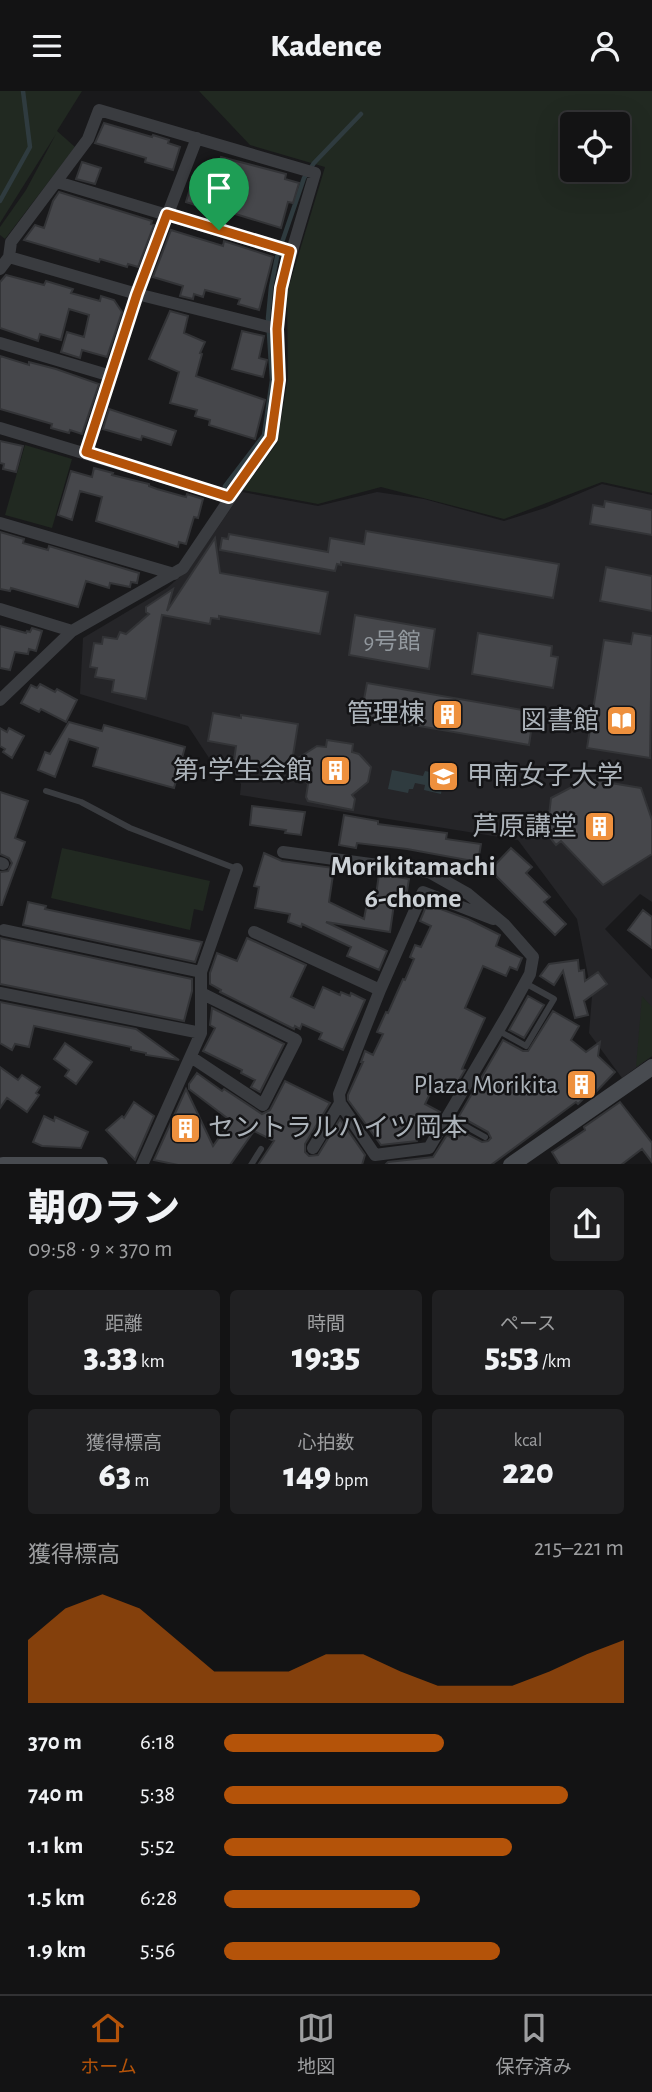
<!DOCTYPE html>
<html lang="ja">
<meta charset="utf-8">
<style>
:root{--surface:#131314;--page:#202022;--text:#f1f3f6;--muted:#9d9ea0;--line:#323234;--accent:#b45309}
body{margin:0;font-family:"Alegreya Sans","Noto Sans JP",sans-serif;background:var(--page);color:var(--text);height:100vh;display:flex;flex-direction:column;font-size:26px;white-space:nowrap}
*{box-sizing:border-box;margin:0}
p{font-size:23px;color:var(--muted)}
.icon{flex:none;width:38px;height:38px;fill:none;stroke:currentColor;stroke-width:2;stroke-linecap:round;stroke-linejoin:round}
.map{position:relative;height:1073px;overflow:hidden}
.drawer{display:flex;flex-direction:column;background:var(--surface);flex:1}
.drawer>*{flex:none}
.fabs{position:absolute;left:560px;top:21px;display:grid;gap:14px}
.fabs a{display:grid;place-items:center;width:70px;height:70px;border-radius:7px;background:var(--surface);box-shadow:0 7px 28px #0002,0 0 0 2px var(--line);font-size:35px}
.pin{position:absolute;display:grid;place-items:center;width:60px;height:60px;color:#fff;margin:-72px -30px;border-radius:50% 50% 50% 0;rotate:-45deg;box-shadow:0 0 7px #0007}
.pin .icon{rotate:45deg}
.round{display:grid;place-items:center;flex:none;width:74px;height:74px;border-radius:7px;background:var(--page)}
.overview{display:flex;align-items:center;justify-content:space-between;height:119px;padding:0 28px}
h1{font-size:38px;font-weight:800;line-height:52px}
.figures{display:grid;grid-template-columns:repeat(3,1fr);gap:10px;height:119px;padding:7px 28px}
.figures div{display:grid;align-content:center;border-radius:7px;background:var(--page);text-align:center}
.figures b{font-size:35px;font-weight:800}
.figures small{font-size:19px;font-weight:400}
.figures p{font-size:19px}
.chart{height:196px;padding:14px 28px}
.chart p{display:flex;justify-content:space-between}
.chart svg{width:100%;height:126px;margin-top:7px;fill:var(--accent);opacity:.7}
ul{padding:0 28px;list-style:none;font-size:23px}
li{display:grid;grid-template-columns:112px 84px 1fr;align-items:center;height:52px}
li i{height:18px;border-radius:9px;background:var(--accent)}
header{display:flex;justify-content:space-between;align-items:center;height:91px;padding:0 28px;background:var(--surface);font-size:32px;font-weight:800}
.tabs{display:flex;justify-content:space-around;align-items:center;height:98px;border-top:2px solid var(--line);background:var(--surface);font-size:19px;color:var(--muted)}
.tabs a{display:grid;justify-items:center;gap:4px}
.tabs .on{color:var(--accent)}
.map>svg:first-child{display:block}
.built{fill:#252528}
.green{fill:#212921;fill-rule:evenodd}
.water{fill:#2f3b3f}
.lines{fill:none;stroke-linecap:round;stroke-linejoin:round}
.stream{stroke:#2f3b3f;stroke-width:4.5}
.building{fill:#46474b;stroke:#333437;stroke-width:2}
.lane{stroke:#3a3c40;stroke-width:6}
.street{stroke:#3a3c40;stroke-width:12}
.secondary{stroke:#484b50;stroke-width:16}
.route-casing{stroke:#fff;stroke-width:14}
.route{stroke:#b45309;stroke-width:9}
.labels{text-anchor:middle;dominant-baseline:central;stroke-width:5;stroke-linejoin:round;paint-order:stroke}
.number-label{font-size:23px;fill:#92989e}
.poi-label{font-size:26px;fill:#acb3ba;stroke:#141416;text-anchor:end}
.neighbourhood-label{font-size:28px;font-weight:bold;fill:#ccd1d6;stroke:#141416}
</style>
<header><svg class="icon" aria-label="menu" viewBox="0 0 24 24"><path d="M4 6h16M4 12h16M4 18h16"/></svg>Kadence<svg class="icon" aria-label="person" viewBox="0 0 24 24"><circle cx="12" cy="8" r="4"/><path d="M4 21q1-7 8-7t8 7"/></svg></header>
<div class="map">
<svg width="652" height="1074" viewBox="0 0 652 1074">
<rect width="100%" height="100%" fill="#19191b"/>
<path class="built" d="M 602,393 L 652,404 L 652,811 L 640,803 L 605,838 L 652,888 L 652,965 L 622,987 L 589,942 L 592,905 L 577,828 L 518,749 L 240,704 L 241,693 L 231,677 L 209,667 L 188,635 L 80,603 L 83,547 L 167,497 L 189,478 L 242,401 L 318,415 L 377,401 L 424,408 L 504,430 L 545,417 Z"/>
<path class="green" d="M 0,0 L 82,0 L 57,40 L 75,56 L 5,148 L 0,144 L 0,136 L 26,99 L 56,43 L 0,132 Z
M 199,0 L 652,0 L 652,402 L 602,391 L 504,428 L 381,396 L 318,413 L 243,399 L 277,352 L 288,287 L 287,202 L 325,76 L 250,54 ZM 572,33 L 618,33 L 618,79 L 572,79 Z
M 25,354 L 72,368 L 52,437 L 5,424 Z
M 62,757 L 210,790 L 203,820 L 194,818 L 190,839 L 51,807 Z
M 642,905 L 652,916 L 652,965 L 636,976 Z"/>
<path class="water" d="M 392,679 L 423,685 L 425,680 L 444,684 L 441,703 L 424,699 L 425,694 L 415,692 L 413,698 L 409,698 L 408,702 L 388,698 Z"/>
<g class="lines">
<path class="stream" d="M 0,110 L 30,56 L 23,0
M 225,395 L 264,344 L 272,289 L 268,227 L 271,196 L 277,166 L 304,87 L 314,72 L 361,23"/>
</g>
<path class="building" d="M 104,32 L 152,46 L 153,44 L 169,49 L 168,52 L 180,56 L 173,79 L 145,71 L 146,67 L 95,52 Z
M 221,66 L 286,83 L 285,88 L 299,92 L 293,112 L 288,111 L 281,137 L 206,114 L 205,117 L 186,111 L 191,94 L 211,100 Z
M 82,71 L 101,77 L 95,93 L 76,88 Z
M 59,101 L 152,130 L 151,133 L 154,134 L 138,176 L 128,173 L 127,176 L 100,168 L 99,171 L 24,149 L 35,134 L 44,137 L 53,110 Z
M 171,139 L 223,155 L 224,150 L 273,166 L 259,219 L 238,213 L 240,208 L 205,199 L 203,206 L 194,203 L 193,208 L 180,205 L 183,195 L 153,186 Z
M 6,184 L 44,194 L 46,190 L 73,198 L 71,202 L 100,210 L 101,205 L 114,209 L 122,221 L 107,266 L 82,259 L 80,267 L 61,261 L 67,241 L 84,246 L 89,224 L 69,218 L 61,249 L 40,243 L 38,250 L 0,237 L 0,191 Z
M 170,220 L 188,225 L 184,242 L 205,251 L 200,262 L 202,263 L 196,285 L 265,309 L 255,348 L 209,334 L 210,329 L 195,325 L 197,319 L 170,312 L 179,281 L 149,268 Z
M 242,240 L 264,245 L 259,267 L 267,269 L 263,286 L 232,278 Z
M 0,265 L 29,274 L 29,271 L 56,278 L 99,293 L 82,343 L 70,339 L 69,342 L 51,337 L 52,333 L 0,318 Z
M 109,318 L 176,340 L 171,354 L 142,345 L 141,349 L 103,338 Z
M 0,350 L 23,355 L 16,381 L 3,378 L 4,373 L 0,372 Z
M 94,377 L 113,382 L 112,384 L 149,393 L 149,395 L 157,398 L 182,405 L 186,406 L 187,403 L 203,408 L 198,427 L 194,426 L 186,453 L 179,451 L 178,456 L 96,430 L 102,406 L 80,400 L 72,429 L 58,424 L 71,380 L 92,386 Z
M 605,410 L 652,419 L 652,444 L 590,433 L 593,414 L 604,416 Z
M 366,440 L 559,473 L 553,507 L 341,471 L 341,474 L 337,473 L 335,480 L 220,459 L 222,447 L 228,448 L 229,443 L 328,461 L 330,447 L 364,453 Z
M 0,441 L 24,448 L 23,452 L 48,459 L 49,455 L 139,482 L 137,492 L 131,491 L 130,496 L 110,492 L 109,497 L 86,490 L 78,516 L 11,497 L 10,500 L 0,498 Z
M 215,447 L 220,482 L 328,501 L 320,543 L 219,525 L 219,528 L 211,527 L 210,533 L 162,524 L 146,608 L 112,601 L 114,589 L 95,586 L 97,577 L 90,576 L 94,552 L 102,553 L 103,546 L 117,548 L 120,541 L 126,543 L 149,523 L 146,521 L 146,516 L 173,498 L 167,520 Z
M 606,476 L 652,485 L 652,520 L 600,510 Z
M 355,524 L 435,538 L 429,578 L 349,564 Z
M 0,535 L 26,542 L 27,540 L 30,541 L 32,537 L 42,540 L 36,560 L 29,558 L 28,563 L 15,561 L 10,579 L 0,577 Z
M 478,542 L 552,555 L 551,565 L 558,566 L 553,597 L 472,583 Z
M 633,542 L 652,545 L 650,667 L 587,657 L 604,549 L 631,553 Z
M 367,592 L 534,621 L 529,654 L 361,625 Z
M 40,593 L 55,601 L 57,598 L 77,609 L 66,631 L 41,618 L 39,621 L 21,612 L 31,594 L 37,597 Z
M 213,622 L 241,627 L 241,624 L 298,633 L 292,671 L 317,655 L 326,656 L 327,649 L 353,653 L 352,661 L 359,663 L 371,676 L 368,691 L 352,704 L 355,708 L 353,719 L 308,710 L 306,706 L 308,693 L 297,681 L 234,670 L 236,655 L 208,650 Z
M 69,631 L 102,640 L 104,634 L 185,656 L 174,697 L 93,675 L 98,657 L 69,648 L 55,686 L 38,679 L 45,661 L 50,663 Z
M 0,637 L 7,641 L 9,637 L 24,645 L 12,667 L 3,661 L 5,658 L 0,655 Z
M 587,688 L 641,697 L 652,729 L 652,763 L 603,794 L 561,750 L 556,754 L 547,743 L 551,707 Z
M 0,701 L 28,710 L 15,747 L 25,751 L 2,814 L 0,814 L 0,781 L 8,780 L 12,772 L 9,767 L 0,763 Z
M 252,715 L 305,721 L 301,744 L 285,742 L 286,739 L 250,734 Z
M 344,724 L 378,730 L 378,733 L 447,742 L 446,748 L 481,753 L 478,771 L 407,758 L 357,752 L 356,757 L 339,754 Z
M 511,757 L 532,776 L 526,782 L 550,806 L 544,811 L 566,833 L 555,844 L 490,779 Z
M 264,762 L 282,770 L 334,777 L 329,811 L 364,828 L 366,817 L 374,818 L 379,783 L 409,788 L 406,807 L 395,806 L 390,841 L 326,831 L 387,860 L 379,879 L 347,865 L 351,856 L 302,833 L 301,836 L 288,831 L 290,823 L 255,817 L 259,796 L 254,795 Z
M 28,811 L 46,815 L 45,818 L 202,851 L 195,871 L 23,834 Z
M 427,813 L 468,828 L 500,844 L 496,855 L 522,867 L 517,879 L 510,876 L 506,885 L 483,875 L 465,917 L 485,927 L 462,978 L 465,979 L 453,999 L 436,990 L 425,1013 L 440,1021 L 434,1031 L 427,1028 L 417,1050 L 381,1054 L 348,1009 L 348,1004 L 363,971 L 361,971 L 365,960 L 373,964 L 383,943 L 377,941 L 386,921 L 388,922 L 403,888 L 405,889 L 414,868 L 410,866 L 415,854 L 421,856 L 431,835 L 420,830 Z
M 643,819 L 652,826 L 652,857 L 628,839 Z
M 0,847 L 192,888 L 192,900 L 184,930 L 0,893 Z
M 247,847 L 306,874 L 291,906 L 314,917 L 323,896 L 340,904 L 341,901 L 350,905 L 351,902 L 365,909 L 343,959 L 319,948 L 322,942 L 302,933 L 300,938 L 295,935 L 294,938 L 220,901 L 221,899 L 210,893 L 210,882 L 217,862 L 237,870 Z
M 578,869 L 579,880 L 584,879 L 585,890 L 598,881 L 607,893 L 584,910 L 588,924 L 575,927 L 563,880 L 554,894 L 540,885 L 549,873 Z
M 528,905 L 544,914 L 524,947 L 509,939 Z
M 0,911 L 136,938 L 179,969 L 146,964 L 146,962 L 131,959 L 131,956 L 34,935 L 29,956 L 15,953 L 12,959 L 0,952 Z
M 212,917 L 284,953 L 260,1001 L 251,996 L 255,989 L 241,982 L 242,979 L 203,960 L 215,937 L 210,934 Z
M 553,920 L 579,935 L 571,949 L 586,961 L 600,951 L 598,965 L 615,981 L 593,1004 L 590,1006 L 587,1004 L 578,1013 L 576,1011 L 491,1074 L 385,1074 L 388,1071 L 433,1066 L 447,1044 L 453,1048 L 465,1042 L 482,1051 L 488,1050 L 491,1047 L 488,1041 L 459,1025 L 503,949 L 523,960 L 528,960 Z
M 65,952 L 92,971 L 76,993 L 65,985 L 69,979 L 54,968 Z
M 0,976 L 18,989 L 22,984 L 40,996 L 36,1002 L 39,1004 L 27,1021 L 7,1007 L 0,1017 Z
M 197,982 L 222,1000 L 224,998 L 262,1023 L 270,1019 L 285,990 L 330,1012 L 305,1053 L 305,1061 L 309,1065 L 318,1064 L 340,1028 L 365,1064 L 362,1074 L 258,1074 L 274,1050 L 254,1040 L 230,1074 L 178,1074 L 154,1069 L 186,998 L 213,1055 L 231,1030 L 189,998 L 189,993 Z
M 134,1011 L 154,1025 L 135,1069 L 106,1039 L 122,1025 L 124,1027 Z
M 620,1011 L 652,1052 L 652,1071 L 642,1058 L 621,1074 L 560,1074 L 552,1061 L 585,1039 L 584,1036 Z
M 44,1025 L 54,1030 L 55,1026 L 88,1041 L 81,1057 L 42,1055 L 33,1051 Z"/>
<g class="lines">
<path class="lane" d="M 46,700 L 81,711 L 130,737 L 237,778
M 499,940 L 526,955 L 554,908 L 525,892
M 449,1026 L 485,1046
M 251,1074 L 261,1058"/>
<path class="street" d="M 57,91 L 290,161
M 9,166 L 137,203 L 277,238
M 0,178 L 9,166 L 11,151 L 88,48 L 99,19 L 315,82 L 281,197 L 277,238 L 279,289 L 271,347 L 183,477 L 72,540 L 0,609
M 0,252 L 111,285
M 0,337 L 229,406
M 86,361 L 137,203 L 197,47
M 0,432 L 174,483
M 0,518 L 72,540
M 283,761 L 429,781 L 468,803 L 504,833 L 533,866 L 530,883 L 509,921 L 429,1057 L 375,1064
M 0,772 L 3,773
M 4,839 L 201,881
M 254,841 L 380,899
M 0,902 L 201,942
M 191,966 L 263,1014 L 296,949 L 201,902
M 313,1057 L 340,1012
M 375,1064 L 340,1012 L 339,1003 L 380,899 L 423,801 L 493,828
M 142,1074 L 201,942 L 201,881 L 237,778"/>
<path class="secondary" d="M 3,1074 L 100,1074
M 511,1074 L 652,976"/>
</g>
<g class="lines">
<defs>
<path id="route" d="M 167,123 L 290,160 L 281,197 L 277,238 L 279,289 L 271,347 L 229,406 L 86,361 L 137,203 Z"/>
</defs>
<use href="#route" class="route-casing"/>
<use href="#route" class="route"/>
</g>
<defs>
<symbol id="building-square" viewBox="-11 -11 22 22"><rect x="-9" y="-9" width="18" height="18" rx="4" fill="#ee903d" stroke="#141416"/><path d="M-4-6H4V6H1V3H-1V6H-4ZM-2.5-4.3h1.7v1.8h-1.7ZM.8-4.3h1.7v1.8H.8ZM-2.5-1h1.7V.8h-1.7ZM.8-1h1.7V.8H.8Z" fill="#fff"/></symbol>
<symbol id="library-square" viewBox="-11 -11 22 22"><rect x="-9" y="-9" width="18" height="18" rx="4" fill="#ee903d" stroke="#141416"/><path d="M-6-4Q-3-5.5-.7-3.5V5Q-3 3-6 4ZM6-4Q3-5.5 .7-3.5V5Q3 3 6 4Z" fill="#fff"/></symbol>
<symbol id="university-square" viewBox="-11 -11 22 22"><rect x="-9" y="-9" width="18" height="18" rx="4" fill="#ee903d" stroke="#141416"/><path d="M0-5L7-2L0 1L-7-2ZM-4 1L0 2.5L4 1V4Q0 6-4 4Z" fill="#fff"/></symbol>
</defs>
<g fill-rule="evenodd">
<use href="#building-square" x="430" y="606" width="35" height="35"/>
<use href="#library-square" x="604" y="612" width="35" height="35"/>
<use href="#building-square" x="318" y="662" width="35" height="35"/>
<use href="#university-square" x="426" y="668" width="35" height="35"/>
<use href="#building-square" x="582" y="718" width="35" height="35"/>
<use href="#building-square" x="564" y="976" width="35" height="35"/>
<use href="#building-square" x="168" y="1020" width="35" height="35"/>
</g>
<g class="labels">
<g class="number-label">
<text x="392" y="551">9号館</text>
</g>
<g class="poi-label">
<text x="425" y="623">管理棟</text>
<text x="599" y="630">図書館</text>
<text x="312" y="680">第1学生会館</text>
<text x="467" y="685" text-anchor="start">甲南女子大学</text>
<text x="577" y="736">芦原講堂</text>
<text x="558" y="994">Plaza Morikita</text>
<text x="208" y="1037" text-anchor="start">セントラルハイツ岡本</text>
</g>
<g class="neighbourhood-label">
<text x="413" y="776">Morikitamachi<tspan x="413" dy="32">6-chome</tspan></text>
</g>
</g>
</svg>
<div class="fabs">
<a><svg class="icon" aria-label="locate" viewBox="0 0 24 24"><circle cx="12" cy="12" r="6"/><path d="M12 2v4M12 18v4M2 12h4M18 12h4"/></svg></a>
</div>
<div class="pin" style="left:219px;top:139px;background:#1e9e55"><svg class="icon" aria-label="arrive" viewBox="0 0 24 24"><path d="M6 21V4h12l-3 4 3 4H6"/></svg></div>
</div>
<section class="drawer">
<div class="overview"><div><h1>朝のラン</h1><p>09:58 · 9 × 370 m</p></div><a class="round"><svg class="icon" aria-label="share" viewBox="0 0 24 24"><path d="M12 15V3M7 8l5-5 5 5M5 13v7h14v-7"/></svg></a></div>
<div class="figures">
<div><p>距離</p><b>3.33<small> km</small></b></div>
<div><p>時間</p><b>19:35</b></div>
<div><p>ペース</p><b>5:53<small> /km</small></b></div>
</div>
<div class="figures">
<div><p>獲得標高</p><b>63<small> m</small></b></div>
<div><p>心拍数</p><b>149<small> bpm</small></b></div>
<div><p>kcal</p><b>220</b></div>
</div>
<div class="chart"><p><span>獲得標高</span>215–221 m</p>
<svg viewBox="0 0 160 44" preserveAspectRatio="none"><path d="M0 44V22L10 11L20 6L30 11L40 22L50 33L60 33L70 33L80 27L90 27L100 33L110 38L120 38L130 38L140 33L150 27L160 22V44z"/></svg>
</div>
<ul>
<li><b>370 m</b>6:18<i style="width:55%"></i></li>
<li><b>740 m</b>5:38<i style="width:86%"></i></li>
<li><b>1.1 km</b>5:52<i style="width:72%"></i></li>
<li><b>1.5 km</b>6:28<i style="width:49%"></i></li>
<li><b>1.9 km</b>5:56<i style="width:69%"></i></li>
</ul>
</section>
<nav class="tabs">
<a class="on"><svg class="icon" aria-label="home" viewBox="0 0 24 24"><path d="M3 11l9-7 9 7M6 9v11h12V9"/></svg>ホーム</a>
<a><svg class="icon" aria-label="map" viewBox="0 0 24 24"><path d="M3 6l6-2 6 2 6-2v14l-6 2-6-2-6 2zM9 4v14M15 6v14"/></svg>地図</a>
<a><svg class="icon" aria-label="saved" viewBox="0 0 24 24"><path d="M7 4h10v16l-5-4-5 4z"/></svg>保存済み</a>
</nav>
